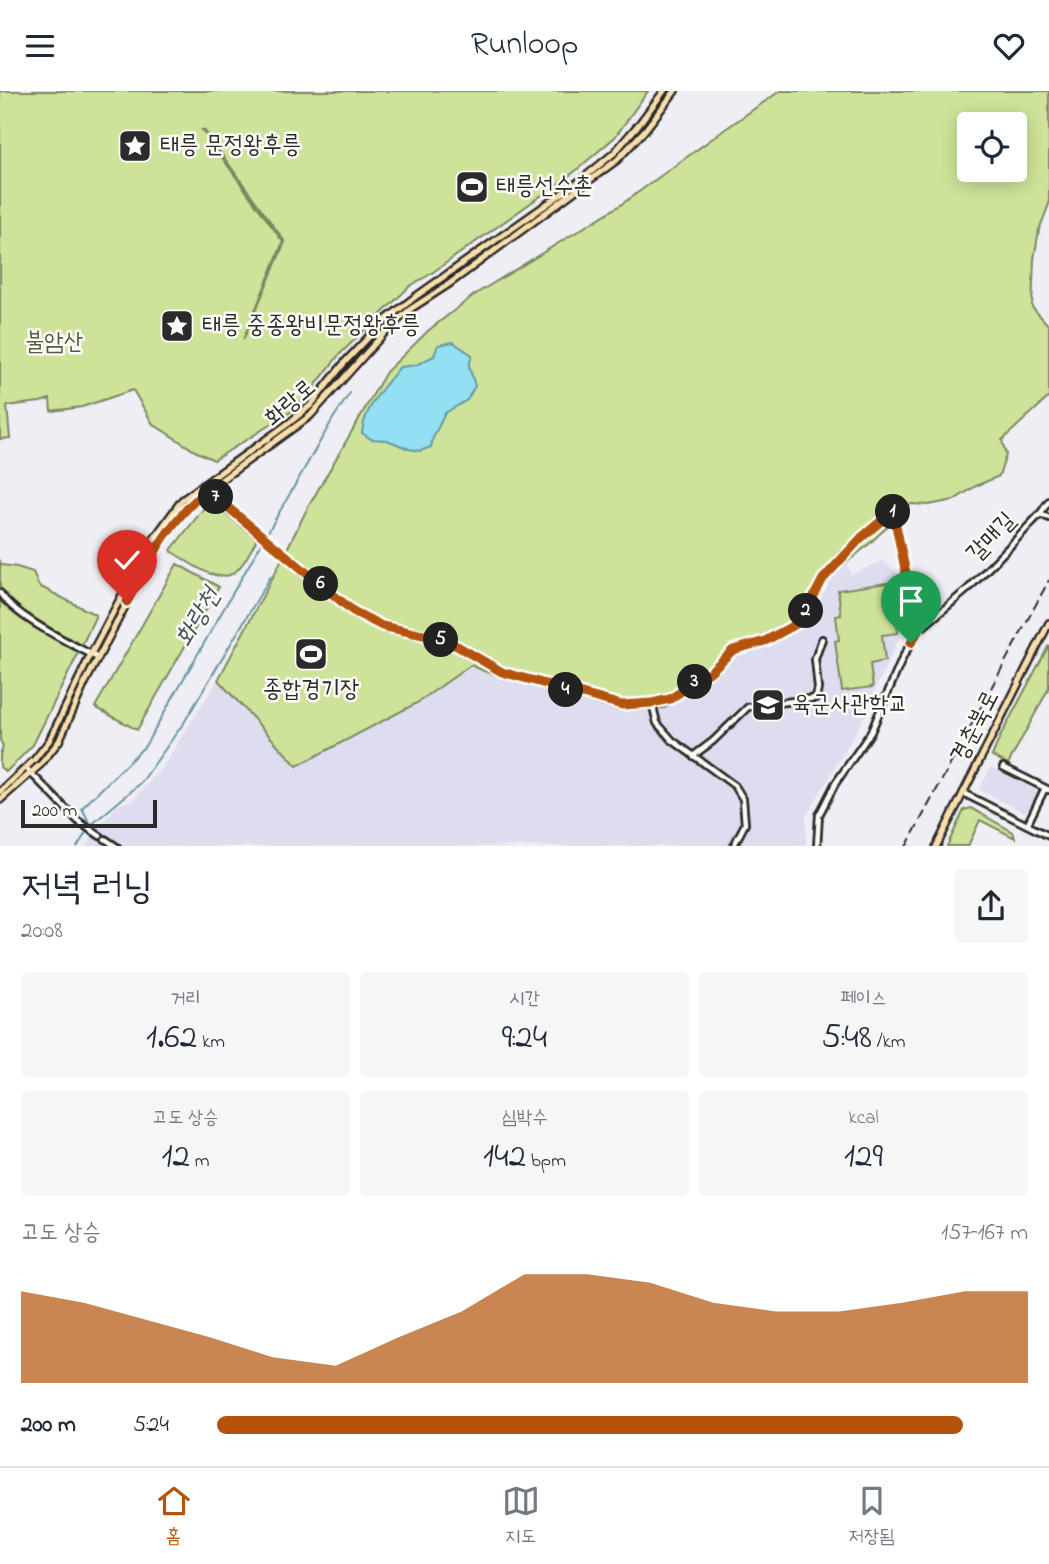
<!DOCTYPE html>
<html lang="ko">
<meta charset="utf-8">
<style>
:root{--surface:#fff;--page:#f6f6f7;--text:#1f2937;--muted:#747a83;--line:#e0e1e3;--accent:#b45309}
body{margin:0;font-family:"Indie Flower","Poor Story",sans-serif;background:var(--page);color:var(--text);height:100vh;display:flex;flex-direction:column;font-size:26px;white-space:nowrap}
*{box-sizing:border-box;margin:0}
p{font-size:23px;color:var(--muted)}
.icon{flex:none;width:38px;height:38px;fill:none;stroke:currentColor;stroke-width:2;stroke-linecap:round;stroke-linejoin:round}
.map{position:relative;height:755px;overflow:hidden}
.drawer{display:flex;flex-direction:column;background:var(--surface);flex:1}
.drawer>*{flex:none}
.fabs{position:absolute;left:957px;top:21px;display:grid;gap:14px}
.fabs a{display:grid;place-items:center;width:70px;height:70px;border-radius:7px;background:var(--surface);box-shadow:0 4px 18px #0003;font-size:35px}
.scale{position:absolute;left:21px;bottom:18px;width:136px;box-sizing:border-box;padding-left:7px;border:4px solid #2b2b2b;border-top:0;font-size:19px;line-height:24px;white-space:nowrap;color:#2b2b2b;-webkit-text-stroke:5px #fdfcf7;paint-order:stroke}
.pin{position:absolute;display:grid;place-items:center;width:60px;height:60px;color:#fff;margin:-72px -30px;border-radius:50% 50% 50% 0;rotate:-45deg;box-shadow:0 0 7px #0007}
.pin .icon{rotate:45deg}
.km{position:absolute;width:35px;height:35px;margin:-18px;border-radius:50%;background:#222;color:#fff;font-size:19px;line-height:35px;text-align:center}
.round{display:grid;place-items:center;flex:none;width:74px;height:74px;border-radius:7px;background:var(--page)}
.summary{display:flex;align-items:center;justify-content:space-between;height:119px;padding:0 21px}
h1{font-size:38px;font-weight:600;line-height:52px}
.metrics{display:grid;grid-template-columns:repeat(3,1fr);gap:10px;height:119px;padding:7px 21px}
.metrics div{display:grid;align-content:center;border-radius:7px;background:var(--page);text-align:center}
.metrics b{font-size:35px;font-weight:600}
.metrics small{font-size:19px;font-weight:400}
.metrics p{font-size:19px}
.chart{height:196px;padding:14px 21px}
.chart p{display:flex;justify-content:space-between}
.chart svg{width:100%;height:126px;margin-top:7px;fill:var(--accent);opacity:.7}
ul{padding:0 21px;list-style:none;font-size:23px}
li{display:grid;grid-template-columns:112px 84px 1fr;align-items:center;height:52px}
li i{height:18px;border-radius:9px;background:var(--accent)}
header{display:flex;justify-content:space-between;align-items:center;height:91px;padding:0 21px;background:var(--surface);font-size:32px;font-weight:600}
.dock{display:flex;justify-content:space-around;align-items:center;height:98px;border-top:2px solid var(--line);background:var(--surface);font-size:19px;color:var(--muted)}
.dock a{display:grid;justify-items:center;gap:4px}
.dock .on{color:var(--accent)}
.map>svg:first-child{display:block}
.built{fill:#deddf0}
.green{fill:#cde399;stroke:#7c8762;stroke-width:2;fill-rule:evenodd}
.water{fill:#93dff3;stroke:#6997a3;stroke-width:2}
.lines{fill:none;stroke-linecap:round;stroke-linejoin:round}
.stream{stroke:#6997a3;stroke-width:2}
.minor-casing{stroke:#2b2b2b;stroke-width:10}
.major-casing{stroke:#2b2b2b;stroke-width:10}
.minor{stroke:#fdfcf7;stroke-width:4.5}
.major{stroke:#f9deab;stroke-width:5}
.rail{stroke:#2b2b2b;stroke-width:2;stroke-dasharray:10 5;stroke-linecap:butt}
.route-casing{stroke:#fff;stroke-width:14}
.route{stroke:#b45309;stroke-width:9}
.labels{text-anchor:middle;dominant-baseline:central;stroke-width:5;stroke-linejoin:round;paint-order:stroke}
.poi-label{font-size:24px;fill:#2b2b2b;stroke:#fdfcf7;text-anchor:start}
.park-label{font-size:24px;fill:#545946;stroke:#fdfcf7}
.street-label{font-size:24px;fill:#2b2b2b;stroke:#fdfcf7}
.water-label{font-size:26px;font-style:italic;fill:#45585d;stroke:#fdfcf7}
</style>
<header><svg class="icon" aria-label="menu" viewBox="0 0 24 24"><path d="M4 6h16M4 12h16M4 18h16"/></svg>Runloop<svg class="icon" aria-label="heart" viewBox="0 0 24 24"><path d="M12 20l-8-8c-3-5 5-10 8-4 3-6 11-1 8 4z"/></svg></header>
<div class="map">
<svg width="1049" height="756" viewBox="0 0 1049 756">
<rect width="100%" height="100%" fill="#efeef4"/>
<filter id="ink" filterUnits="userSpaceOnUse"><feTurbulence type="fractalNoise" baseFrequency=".0143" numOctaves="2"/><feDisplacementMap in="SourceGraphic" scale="14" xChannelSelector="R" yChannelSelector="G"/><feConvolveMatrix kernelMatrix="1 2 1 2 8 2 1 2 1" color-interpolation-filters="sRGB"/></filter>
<g filter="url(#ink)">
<path class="built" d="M 882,470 L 896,480 L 901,519 L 901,543 L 876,597 L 860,634 L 806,726 L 806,755 L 85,756 L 97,739 L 118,714 L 133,709 L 162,677 L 218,589 L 297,675 L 417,612 L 471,574 L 484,580 L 708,582 L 729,566 L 771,543 L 798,530 L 814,499 L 847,471 L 851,484 Z
M 991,676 L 1035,698 L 1037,703 L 1029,719 L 1024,721 L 979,699 Z"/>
<path class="green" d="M 0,0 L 648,0 L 615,46 L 573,82 L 429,184 L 410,195 L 339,264 L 311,300 L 292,320 L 214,369 L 195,360 L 153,333 L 133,299 L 82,316 L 51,320 L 50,308 L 40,311 L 7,315 L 10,347 L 0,348 ZM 202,39 L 204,39 L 285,151 L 243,249 L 283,151 Z
M 780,0 L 1049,0 L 1049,113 L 1039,139 L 1034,168 L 1032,216 L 1049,235 L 1049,306 L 1002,349 L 1006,364 L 999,385 L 976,395 L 954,409 L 929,414 L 911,413 L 869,453 L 814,499 L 798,530 L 771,543 L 729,566 L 665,617 L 618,619 L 484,580 L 471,574 L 417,612 L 297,675 L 218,589 L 275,482 L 307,418 L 386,281 L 429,239 L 474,204 L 622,113 L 724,39 ZM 970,33 L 1015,33 L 1015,79 L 970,79 Z
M 211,411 L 257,448 C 251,458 245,473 236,480 C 219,496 188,470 172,461 L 171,459 L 208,412 Z
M 0,471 L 2,474 L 17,476 L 33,481 L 39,495 L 96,524 L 76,567 L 33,654 L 6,681 L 0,676 L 0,664 L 3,655 L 0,649 Z
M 177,473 L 219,496 L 137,639 L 95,616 Z
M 894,491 L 897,518 L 895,519 L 898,542 L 882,544 L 885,570 L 870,573 L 873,596 L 842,600 L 835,550 L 839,549 L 836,525 L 841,524 L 838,499 Z
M 1049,554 L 1049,597 L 1008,673 L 992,665 L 1000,646 Z
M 971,717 L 1013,741 L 1015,747 L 980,729 L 968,755 L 947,755 L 964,719 Z"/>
<path class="water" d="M 453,251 L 472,264 L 469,275 L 475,295 L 467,309 L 445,322 L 433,347 L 431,356 L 420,360 L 409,358 L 387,349 L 371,348 L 362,342 C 364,317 384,295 400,276 L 416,274 L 434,265 L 438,254 Z"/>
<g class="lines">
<path class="stream" d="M 91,734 L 141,692 L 185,630 L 271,485
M 91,735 L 82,717 L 145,655 L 334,326 L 350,302
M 77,756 L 87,740"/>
<defs>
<path id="minor" d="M 205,397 L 353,520 L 382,535 L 437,547 L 457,555 L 502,581 L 622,614 L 652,612 L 670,608 L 711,581 L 733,559 L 765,550 L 800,531 L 823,488 L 861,447 L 893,420 L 918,540
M 1040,423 L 1049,427
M 0,502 C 16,527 72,553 98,567
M 652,612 L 657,632 L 672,649 L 735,695 L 743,708 L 745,733 L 733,756
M 693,665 L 713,650 L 748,616 L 816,607 L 818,597 L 815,568 L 822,548
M 1003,676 L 1049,699
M 26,677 L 78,730 L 100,745
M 963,702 L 1049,745
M 1027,734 L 1045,697
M 105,748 L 117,756
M 817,756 L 819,724 L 835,693 L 871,641 L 903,566 L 911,552 L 918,540 L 968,498 L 1010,455 L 1040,423 L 1049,410"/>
<path id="major" d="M 0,701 L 34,669 L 49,650 L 91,563 L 147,457 L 182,409 L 289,332 L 311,314 L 345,271 L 384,230 L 415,206 L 581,89 L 614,62 L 639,33 L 664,0
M 0,709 L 41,673 L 59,650 L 85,592 L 156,456 L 187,416 L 207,399 L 310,325 L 386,240 L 409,219 L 449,193 L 617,69 L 645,39 L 675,0
M 936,756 L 1049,532"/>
</defs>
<use href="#minor" class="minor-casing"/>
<use href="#major" class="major-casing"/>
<use href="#minor" class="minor"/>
<use href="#major" class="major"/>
<path class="rail" d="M 906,756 L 1049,489"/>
</g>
</g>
<g class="lines" filter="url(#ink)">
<defs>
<path id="route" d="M 127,511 C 150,468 168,431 207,399 L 353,520 L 382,535 L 437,547 L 457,555 L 502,581 L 622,614 L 652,612 L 670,608 L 710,581 L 733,559 L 765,550 L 800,531 L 823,488 L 861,447 L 893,420 L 918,540 L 911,552"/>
</defs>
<use href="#route" class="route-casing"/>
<use href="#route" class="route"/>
</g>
<defs>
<symbol id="sight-square" viewBox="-11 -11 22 22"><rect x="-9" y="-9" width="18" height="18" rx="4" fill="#2b2b2b" stroke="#fdfcf7"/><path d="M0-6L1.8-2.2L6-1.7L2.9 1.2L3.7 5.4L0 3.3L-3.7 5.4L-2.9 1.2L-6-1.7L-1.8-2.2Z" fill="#fff"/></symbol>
<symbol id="stadium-square" viewBox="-11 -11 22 22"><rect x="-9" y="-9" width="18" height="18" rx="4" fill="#2b2b2b" stroke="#fdfcf7"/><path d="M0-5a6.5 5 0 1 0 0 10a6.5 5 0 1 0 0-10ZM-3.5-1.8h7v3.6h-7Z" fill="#fff"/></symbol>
<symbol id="university-square" viewBox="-11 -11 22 22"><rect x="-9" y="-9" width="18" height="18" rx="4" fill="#2b2b2b" stroke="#fdfcf7"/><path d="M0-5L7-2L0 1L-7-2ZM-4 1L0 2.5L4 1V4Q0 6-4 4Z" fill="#fff"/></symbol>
</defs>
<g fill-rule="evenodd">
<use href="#sight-square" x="116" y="36" width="38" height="38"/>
<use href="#stadium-square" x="453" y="77" width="38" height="38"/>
<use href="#sight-square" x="158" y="216" width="38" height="38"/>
<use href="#stadium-square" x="292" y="544" width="38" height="38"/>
<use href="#university-square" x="749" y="595" width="38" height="38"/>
</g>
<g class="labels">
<g class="poi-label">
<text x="160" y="55">태릉 문정왕후릉</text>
<text x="496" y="96">태릉선수촌</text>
<text x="202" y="235">태릉 중종왕비문정왕후릉</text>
<text x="311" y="599" text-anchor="middle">종합경기장</text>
<text x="792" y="614">육군사관학교</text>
</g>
<g class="park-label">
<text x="54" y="252">불암산</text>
</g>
<g class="street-label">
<text transform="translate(291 313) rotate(-41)">화랑로</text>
<text transform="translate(992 447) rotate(-46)">갈매길</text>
<text transform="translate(976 636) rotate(-63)">경춘북로</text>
</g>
<g class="water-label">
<text transform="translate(199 527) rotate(-60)">화랑천</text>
</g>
</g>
</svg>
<div class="fabs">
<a><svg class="icon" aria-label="locate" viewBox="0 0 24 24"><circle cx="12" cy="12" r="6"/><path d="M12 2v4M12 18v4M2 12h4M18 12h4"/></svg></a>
</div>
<div class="scale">200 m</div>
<div class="pin" style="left:911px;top:552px;background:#1e9e55"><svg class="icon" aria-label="arrive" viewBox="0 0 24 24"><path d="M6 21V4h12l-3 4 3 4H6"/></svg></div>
<div class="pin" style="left:127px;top:511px;background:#d93025"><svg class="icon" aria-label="check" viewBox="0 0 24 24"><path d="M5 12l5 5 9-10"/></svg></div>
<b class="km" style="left:893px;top:421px">1</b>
<b class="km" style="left:806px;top:520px">2</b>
<b class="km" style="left:695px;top:591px">3</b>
<b class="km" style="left:566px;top:599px">4</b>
<b class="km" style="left:441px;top:549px">5</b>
<b class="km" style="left:321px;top:493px">6</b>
<b class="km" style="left:216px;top:406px">7</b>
</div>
<section class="drawer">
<div class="summary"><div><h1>저녁 러닝</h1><p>20:08</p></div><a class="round"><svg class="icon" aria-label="share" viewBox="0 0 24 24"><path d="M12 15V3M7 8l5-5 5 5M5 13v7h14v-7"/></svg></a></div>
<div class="metrics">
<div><p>거리</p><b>1.62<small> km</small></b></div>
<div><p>시간</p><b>9:24</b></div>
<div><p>페이스</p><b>5:48<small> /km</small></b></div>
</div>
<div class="metrics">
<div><p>고도 상승</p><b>12<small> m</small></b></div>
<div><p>심박수</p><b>142<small> bpm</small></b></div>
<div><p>kcal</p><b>129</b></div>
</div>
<div class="chart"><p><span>고도 상승</span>157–167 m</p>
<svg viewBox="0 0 160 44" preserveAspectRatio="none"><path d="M0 44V12L10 16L20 22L30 28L40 35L50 38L60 28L70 19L80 6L90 6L100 9L110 16L120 19L130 19L140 16L150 12L160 12V44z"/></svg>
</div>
<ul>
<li><b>200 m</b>5:24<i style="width:92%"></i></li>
</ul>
</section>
<nav class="dock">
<a class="on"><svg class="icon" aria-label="home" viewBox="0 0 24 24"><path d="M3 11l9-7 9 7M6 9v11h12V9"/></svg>홈</a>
<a><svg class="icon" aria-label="map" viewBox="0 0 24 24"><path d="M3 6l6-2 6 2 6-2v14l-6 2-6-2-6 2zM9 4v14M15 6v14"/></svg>지도</a>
<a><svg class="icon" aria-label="saved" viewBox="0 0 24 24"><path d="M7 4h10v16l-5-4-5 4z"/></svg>저장됨</a>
</nav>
